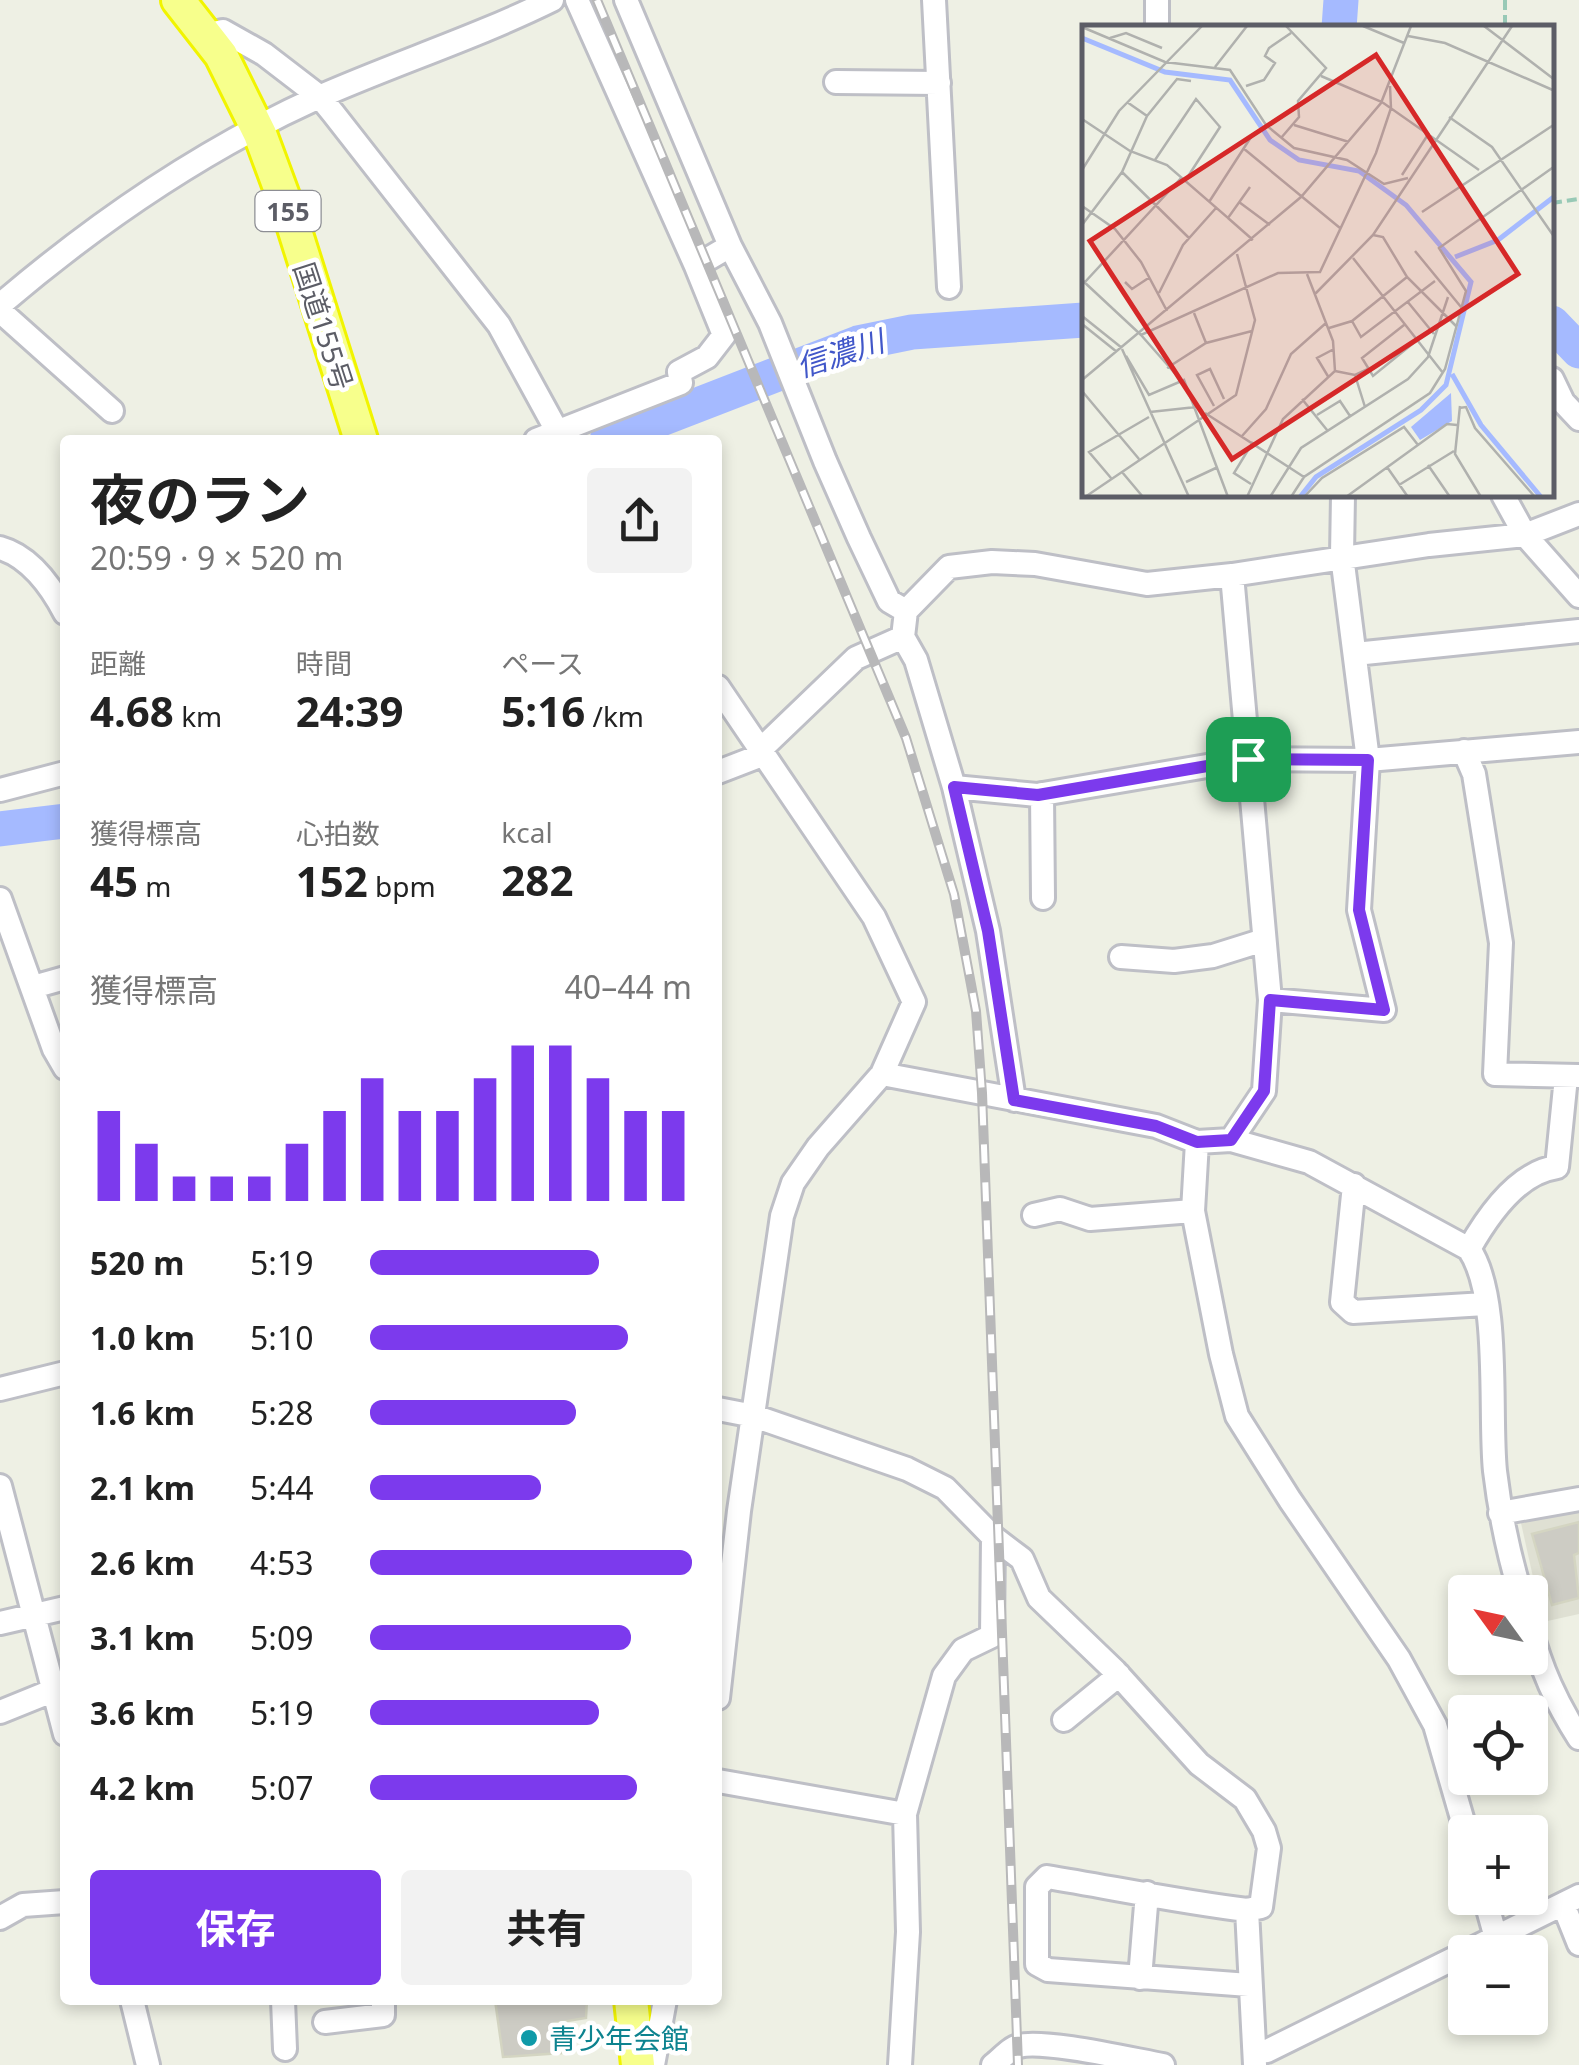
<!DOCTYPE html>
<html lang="ja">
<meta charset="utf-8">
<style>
:root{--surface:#fff;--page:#f2f2f2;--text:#222;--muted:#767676;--accent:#7c3aed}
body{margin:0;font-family:"Noto Sans","Noto Sans JP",sans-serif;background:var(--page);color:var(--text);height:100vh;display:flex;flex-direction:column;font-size:38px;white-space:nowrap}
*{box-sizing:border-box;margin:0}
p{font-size:32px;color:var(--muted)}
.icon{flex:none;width:55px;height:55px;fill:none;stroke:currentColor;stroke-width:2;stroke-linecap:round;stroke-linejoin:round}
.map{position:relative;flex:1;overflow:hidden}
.sheet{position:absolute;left:60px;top:435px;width:662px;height:1570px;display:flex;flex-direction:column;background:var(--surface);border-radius:10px;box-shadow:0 5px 15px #0003}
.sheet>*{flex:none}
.needle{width:65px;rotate:303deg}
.controls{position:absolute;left:1448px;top:1575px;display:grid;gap:20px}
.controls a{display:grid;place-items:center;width:100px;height:100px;border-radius:10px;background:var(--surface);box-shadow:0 5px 15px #0003;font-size:50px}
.pin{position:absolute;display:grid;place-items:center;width:85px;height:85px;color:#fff;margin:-42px;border-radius:20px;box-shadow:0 5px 15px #0006}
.round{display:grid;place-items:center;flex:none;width:105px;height:105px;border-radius:10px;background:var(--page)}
.head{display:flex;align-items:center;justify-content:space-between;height:170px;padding:0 30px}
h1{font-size:55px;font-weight:700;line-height:75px}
.stats{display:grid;grid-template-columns:repeat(3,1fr);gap:15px;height:170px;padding:10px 30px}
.stats div{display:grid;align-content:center}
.stats b{font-size:42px;font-weight:700}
.stats small{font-size:28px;font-weight:400}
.stats p{font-size:28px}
.chart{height:280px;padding:20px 30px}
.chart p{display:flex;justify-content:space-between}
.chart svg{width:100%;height:180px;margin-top:10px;stroke:var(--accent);stroke-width:6}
.action{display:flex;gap:20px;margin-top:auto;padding:20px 30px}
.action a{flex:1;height:115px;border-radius:10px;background:var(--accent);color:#fff;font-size:40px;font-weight:700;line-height:115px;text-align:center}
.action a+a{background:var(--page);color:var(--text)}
ul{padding:0 30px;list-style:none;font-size:32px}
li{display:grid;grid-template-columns:160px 120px 1fr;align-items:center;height:75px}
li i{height:25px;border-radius:12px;background:var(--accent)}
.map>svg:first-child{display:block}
.education{fill:#dfe0d3}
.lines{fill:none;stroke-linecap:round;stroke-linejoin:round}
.river{stroke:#a5baff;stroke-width:35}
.building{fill:#cdccc4;stroke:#d4d5c2;stroke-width:2.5}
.minor-casing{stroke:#bebfc6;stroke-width:28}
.highway-casing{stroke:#f1f400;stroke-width:38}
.path{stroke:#98c9b6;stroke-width:4;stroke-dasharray:10 5;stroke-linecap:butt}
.minor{stroke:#fff;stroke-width:22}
.highway{stroke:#f7ff8c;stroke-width:32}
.rail-casing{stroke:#b8b8b9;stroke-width:10}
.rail{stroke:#fff;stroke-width:6;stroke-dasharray:19;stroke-linecap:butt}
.route-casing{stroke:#fff;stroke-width:20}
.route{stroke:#7c3aed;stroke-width:12}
.culture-dot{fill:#0f9aa8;stroke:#fff;stroke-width:4}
.labels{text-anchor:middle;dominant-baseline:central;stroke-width:9;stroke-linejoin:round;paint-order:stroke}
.shield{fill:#fff;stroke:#8d8e94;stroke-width:2.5}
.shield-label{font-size:25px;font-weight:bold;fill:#5c5d66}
.street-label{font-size:28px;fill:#5c5d66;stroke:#fff}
.culture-label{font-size:28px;fill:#0d838f;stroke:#fff;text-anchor:start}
.water-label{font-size:30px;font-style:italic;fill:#4157c9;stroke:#fff}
.inset-river{fill:none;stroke:#a5baff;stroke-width:5}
.inset-road{fill:none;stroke:#b0b1ae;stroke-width:2.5}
.view{fill:#d62828;fill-opacity:0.15;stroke:#d62828;stroke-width:5}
.inset-edge{fill:none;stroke:#5c5d66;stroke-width:5}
</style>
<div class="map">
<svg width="1579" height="2065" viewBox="0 0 1579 2065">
<rect width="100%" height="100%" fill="#eef0e4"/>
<path class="education" d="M 1579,1510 L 1579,1614 L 1543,1622 L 1521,1523 Z"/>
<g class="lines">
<path class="river" d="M 1339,28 L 1341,0
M 1552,323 L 1579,351
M 607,440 L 858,343 L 912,332 L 1084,320
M 0,829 L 65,821"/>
</g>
<path class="building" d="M 1579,1522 L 1579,1553 L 1574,1555 L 1579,1598 L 1552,1605 L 1532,1534 Z
M 495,2000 L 587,2000 L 586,2018 L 555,2023 L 561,2053 L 503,2057 Z"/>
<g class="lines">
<defs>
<path id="minor" d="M 577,0 L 696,266
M 626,0 L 730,246 L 770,323 L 825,461 L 859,538 L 889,601 L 906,611
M 934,0 L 949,287
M 1157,0 L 1157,28
M 205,35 L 223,31 L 264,54 L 320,97 L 333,113 L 499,325 L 562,440
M 836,82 L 939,83
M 0,305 C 97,222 202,150 319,97 C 396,63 477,37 552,0
M 0,311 L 112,411
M 1552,379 L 1563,402 L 1579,419
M 536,440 L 681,383 L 679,372 L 707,357 L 724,335 L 696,266 L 730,246
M 1503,495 L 1525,535 L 1579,596
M 0,548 C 29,556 51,586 65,613
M 1355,654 L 1579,631
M 718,687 L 874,917 L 914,1002 L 882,1074 L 818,1147 L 793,1183 L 782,1216 L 739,1511 L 718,1698
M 759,751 L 856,658 L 903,637
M 1464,751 L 1474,774 L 1501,943 L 1495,1074 L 1579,1076
M 718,772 L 762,755
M 954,787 L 1037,795 L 1248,759 L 1368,760 L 1579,742
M 0,790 L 65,773
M 1042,794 L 1043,898
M 0,899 L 54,1049 L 65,1068
M 1121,957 L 1174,961 L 1213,956 L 1264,940
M 33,987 L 65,978
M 1270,1000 L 1384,1010 L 1359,910 L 1368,760 L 1342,556 L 1343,495
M 882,1074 L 1156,1126 L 1197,1142 L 1231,1140 L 1309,1162 L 1469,1249 C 1501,1296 1489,1412 1495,1471 C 1500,1513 1508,1552 1520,1592
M 1014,1100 L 988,931 L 954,787 L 916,660 L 903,637 L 906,611 L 949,567 L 992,562 L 1035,564 L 1147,584 L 1232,575 L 1429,545 L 1525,535 L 1579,514
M 1231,1140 L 1264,1091 L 1270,1000 L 1232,575
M 1197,1142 L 1193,1211 L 1221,1354 L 1237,1416 L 1290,1500 L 1399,1659 L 1435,1725 L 1466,1832
M 1354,1185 L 1342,1302 L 1353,1312 L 1485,1304
M 1034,1215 L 1060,1209 L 1090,1219 L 1193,1211
M 1469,1249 C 1487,1217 1518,1172 1557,1167 L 1566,1077
M 0,1389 L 65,1373
M 718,1409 L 754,1416 L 907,1469 L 945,1488 L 993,1537 L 1022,1559 L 1039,1598 L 1115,1671 L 1199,1764 L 1245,1799 L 1264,1831 L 1269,1848 L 1261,1907 L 1247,1910 L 1255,2065
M 0,1486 L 65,1734
M 1500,1513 L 1579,1499
M 0,1623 L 65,1608
M 1530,1627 C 1541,1669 1556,1702 1579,1738
M 0,1712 L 52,1691
M 1064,1720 L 1119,1675
M 718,1781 L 905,1814
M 1485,1898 L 1496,1938
M 1563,1904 L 1579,1944
M 1247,1910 C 1180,1902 1114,1888 1047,1877 L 1037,1887 L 1037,1964 L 1048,1970 L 1249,1985
M 0,1918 L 23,1905 L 65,1902
M 1466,1952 L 1579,1896
M 1140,1978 L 1147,1893
M 132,2000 L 148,2065
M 283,2000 L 285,2049
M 325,2022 L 383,2015 L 383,2000
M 1257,2052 L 1267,2051 L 1465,1953
M 653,2065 L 665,2000
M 900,2065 L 908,1932 L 905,1814 L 944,1676 L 963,1650 L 992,1636 L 993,1537
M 993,2065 C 1001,2059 1010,2048 1019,2046 C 1043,2039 1134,2060 1163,2065"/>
<path id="highway" d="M 178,0 L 221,55 L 260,134 L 290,215 L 361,440
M 631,2000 L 638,2065"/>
</defs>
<use href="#minor" class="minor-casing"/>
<use href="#highway" class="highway-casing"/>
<path class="path" d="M 1505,0 L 1505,28
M 1552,203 L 1579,199"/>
<use href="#minor" class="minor"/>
<use href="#highway" class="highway"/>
<defs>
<path id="rail" d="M 597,0 L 906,738 L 954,894 L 976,1011 L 982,1093 L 1018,2065"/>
</defs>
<use href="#rail" class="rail-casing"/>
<use href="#rail" class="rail"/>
</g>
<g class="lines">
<defs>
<path id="route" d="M 1248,759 L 1368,760 L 1359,910 L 1384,1010 L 1270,1000 L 1264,1091 L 1231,1140 L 1197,1142 L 1156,1126 L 1014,1100 L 988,931 L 954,787 L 1038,795 Z"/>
</defs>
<use href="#route" class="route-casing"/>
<use href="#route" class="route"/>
</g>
<circle class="culture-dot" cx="529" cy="2038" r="10"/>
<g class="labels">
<rect class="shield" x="255.5" y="191" width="65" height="40" rx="8"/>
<g class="shield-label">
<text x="288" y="211">155</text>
</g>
<g class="street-label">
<text transform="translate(324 326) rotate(72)">国道155号</text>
</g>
<g class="culture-label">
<text x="549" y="2038">青少年会館</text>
</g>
<g class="water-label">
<text transform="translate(840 353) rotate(-18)">信濃川</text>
</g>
</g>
<g transform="translate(1082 25)">
<rect width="472" height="472" fill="#eef0e4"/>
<path d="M 369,368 L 370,396 L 338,415 L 329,402 Z" fill="#a5baff"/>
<path class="inset-river" d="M 0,13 L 83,47 L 148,55 L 188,115 L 217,135 L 277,146 L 324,180 L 389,257 L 364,360 L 339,385 L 234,452 L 218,472M 373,232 L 416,215 L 473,171M 370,349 L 399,400 L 459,472"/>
<path class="inset-road" d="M 281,1 L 322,18M 402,1 L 473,55M 0,2 L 83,37 L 148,45 L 184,100 L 212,123 L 265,135 L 302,159 L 326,153M 326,11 L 363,18 L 473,66M 28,13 L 44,8 L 80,23M 133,42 L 165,1M 239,51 L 300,77 L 397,145M 164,61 L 182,55 L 193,38 L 183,31 L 187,23 L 209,8M 65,91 L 95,54 L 109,56M 367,92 L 410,122 L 473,213M 0,94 L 48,126 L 85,140 L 146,193 L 168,162M 212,100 L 267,117M 199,113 L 217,92 L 216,76 L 244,43 L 204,1M 161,123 L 258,203M 73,135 L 114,74 L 138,102 L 103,156M 0,145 L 37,86 L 120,1M 40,147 L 107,213M 320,150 L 347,108M 127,177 L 171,109M 157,177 L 188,200M 0,181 L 33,204 L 59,237 L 85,286M 340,187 L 473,99M 146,193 L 171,215M 0,200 L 40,147 L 65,91 L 45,77M 291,210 L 301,212 L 325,252 L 375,302M 333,226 L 379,282M 271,233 L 361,348M 0,255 L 59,310 L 196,248 L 238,247 L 294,128 L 309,83 L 308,61M 3,257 L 100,152M 43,257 L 50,264 L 68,252M 77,268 L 101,220 L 134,183M 233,269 L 291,210 L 430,1M 325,276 L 352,309M 112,288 L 124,318M 0,291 L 40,323M 270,296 L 279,312 L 353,256M 0,299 L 35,327M 322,300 L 280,333 L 291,351 L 334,316M 247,303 L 270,296 L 325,252M 59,310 L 97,353M 40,324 L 107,472M 44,331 L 67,370 L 102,355 L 146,472M 85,343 L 124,318 L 170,306M 253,346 L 273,350 L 286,344M 273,350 L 283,382M 247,353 L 235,333 L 252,324M 0,355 L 219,172 L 299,78 L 329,1M 0,366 L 57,434M 220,374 L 245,405M 132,381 L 115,350 L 128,344 L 142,374M 378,381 L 373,429 L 399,472M 377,383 L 384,382 L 393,403 L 453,472M 68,387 L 114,382M 123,388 L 222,452M 235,390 L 258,376 L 268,391M 160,411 L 184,384 L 209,329 L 244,298M 346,440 L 368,472M 305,442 L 326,472M 40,447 L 61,472M 29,453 L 7,427 L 67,392M 104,457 L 136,442M 169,459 L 152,448 L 171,417M 317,460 L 372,426M 3,472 L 154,370 L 173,295 L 155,229M 165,472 L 201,394 L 253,346 L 251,316 L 225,249M 188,472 L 219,423 L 326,354 L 346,332 L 366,272M 209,472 L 222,452 L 348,368 L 363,344 L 384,266 L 357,223 L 473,141M 222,472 L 240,453 L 322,402 L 336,420M 264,472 L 365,399 L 375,400"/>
<path class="view" d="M 294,30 L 436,249 L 150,434 L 8,216 Z"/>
<rect width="472" height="472" class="inset-edge"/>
</g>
</svg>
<div class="controls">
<a><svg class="needle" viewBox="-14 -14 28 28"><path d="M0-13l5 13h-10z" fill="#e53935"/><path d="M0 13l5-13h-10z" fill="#767676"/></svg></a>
<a><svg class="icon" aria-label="locate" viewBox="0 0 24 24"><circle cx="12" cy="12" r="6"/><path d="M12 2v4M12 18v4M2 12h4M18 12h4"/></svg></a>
<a>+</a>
<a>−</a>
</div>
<div class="pin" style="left:1248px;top:759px;background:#1e9e55"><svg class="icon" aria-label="arrive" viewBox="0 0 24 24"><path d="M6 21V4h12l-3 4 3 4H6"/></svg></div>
<section class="sheet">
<div class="head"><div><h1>夜のラン</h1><p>20:59 · 9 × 520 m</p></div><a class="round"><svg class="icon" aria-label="share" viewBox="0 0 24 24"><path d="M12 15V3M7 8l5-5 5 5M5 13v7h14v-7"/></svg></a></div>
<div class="stats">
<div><p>距離</p><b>4.68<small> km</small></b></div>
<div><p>時間</p><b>24:39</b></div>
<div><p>ペース</p><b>5:16<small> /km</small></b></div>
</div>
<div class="stats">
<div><p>獲得標高</p><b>45<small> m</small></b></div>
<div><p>心拍数</p><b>152<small> bpm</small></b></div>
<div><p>kcal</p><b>282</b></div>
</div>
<div class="chart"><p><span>獲得標高</span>40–44 m</p>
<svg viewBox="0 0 160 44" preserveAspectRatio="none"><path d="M5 44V22M15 44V30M25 44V38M35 44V38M45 44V38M55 44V30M65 44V22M75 44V14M85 44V22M95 44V22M105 44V14M115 44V6M125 44V6M135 44V14M145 44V22M155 44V22"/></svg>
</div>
<ul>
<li><b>520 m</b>5:19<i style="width:71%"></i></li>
<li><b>1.0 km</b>5:10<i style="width:80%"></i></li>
<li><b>1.6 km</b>5:28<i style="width:64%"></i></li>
<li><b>2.1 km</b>5:44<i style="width:53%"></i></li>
<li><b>2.6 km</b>4:53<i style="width:100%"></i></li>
<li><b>3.1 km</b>5:09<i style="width:81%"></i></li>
<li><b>3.6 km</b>5:19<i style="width:71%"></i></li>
<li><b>4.2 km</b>5:07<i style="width:83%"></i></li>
</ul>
<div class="action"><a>保存</a><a>共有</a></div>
</section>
</div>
